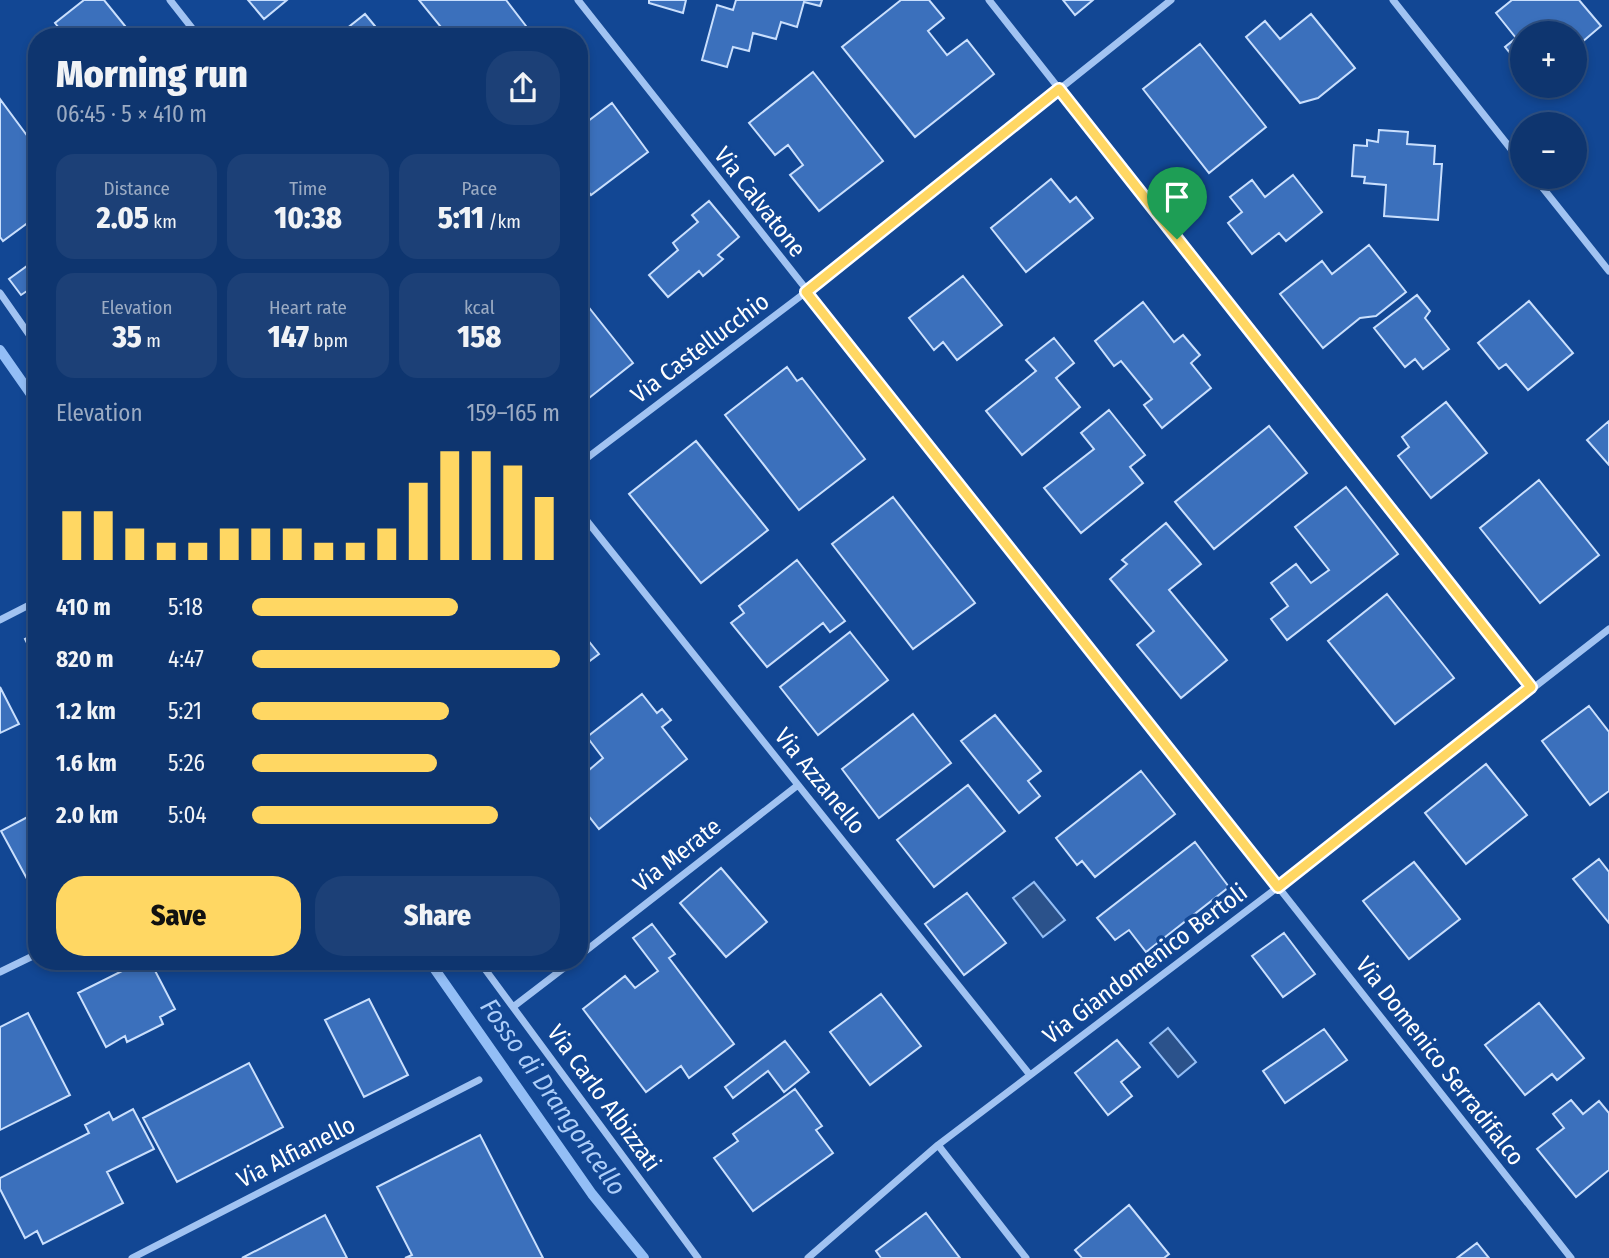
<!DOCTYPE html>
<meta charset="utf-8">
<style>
:root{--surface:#0e356f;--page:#1c4077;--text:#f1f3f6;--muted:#9babc3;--line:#2e5082;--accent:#ffd763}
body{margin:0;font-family:"Fira Sans Condensed",sans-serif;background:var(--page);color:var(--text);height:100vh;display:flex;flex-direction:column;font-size:26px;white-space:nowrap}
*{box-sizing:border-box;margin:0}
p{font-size:23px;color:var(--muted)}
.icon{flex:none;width:38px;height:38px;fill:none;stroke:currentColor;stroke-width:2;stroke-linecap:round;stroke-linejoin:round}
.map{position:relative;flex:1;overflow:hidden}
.panel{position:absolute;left:28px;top:28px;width:560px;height:942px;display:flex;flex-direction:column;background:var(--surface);border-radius:28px;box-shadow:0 4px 10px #0003,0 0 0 2px var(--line)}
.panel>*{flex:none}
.fabs{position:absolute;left:1510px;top:21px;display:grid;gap:14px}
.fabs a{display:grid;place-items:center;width:77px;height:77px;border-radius:50%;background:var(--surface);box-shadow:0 4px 10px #0003,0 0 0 2px var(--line);font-size:35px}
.pin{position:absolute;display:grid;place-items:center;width:60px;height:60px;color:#fff;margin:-72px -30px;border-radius:50% 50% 50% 0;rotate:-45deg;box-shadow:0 0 7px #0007}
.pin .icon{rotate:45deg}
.round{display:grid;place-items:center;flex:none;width:74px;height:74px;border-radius:28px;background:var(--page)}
.headline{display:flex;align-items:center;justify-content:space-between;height:119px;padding:0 28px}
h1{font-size:38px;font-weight:800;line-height:52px}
.stats{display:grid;grid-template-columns:repeat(3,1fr);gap:10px;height:119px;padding:7px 28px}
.stats div{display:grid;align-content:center;border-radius:18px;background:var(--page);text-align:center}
.stats b{font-size:30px;font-weight:800}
.stats small{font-size:19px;font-weight:400}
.stats p{font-size:19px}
.chart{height:196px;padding:14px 28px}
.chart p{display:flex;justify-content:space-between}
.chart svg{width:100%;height:126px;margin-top:7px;stroke:var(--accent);stroke-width:6}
.button{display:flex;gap:14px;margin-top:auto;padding:14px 28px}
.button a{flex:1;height:80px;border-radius:28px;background:var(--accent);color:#111;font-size:28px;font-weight:800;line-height:80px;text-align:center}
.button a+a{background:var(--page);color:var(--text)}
ul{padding:0 28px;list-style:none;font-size:23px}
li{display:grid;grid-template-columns:112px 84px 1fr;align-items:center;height:52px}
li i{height:18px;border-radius:9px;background:var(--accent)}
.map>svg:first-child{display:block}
.water{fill:#2b528b;stroke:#93bef6;stroke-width:2}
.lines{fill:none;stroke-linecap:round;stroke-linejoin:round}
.stream{stroke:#93bef6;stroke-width:10}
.building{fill:#3b70bc;stroke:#c9dffd;stroke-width:2}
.street{stroke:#a1c3f2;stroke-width:7}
.route-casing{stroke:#fff;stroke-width:14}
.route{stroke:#ffd763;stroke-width:9}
.labels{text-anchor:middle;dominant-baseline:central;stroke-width:7;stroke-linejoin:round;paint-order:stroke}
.street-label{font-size:24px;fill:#fff;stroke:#124794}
.water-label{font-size:26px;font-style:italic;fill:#adcef9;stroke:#124794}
</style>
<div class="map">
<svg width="1609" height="1258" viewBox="0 0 1609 1258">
<rect width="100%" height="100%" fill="#124794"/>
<path class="water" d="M 1034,882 L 1065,920 L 1043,937 L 1013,898 Z
M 1168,1028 L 1196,1062 L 1178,1077 L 1150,1043 Z"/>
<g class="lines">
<path class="stream" d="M 0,350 L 37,403
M 429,961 L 592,1194 L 644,1258"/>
</g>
<path class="building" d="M 84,0 L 104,0 L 134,37 L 66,37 L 55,23 Z
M 248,0 L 287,0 L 264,19 Z
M 419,0 L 506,0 L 526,26 L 513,37 L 449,37 Z
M 649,0 L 686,0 L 683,13 L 649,3 Z
M 736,0 L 822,0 L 820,6 L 804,2 L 797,27 L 781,22 L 776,39 L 753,33 L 749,51 L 733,47 L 727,67 L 702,60 L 717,5 L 733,10 Z
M 901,0 L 929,0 L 944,18 L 928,31 L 947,55 L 967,40 L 994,74 L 915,137 L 842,47 Z
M 1063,0 L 1093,0 L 1075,15 Z
M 1512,0 L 1579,0 L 1601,26 L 1575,48 L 1575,33 L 1522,33 L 1522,68 L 1505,47 L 1516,38 L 1496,13 Z
M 365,14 L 384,37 L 336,37 Z
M 1311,14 L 1355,68 L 1318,98 L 1300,103 L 1246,37 L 1265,21 L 1280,39 Z
M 1200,44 L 1266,127 L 1209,173 L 1143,89 Z
M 813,72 L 883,161 L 819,211 L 790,175 L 803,165 L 788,145 L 775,155 L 749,123 Z
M 0,99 L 37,149 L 37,216 L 3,241 L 0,237 Z
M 612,103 L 648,152 L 591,195 L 579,179 L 579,128 Z
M 1379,130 L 1408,132 L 1407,144 L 1435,146 L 1434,164 L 1442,164 L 1438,220 L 1384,216 L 1386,185 L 1364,183 L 1365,177 L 1352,176 L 1354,145 L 1367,146 L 1367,140 L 1378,142 Z
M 1293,175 L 1322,212 L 1286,241 L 1279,233 L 1252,254 L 1228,223 L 1242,212 L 1230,197 L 1252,180 L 1265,197 Z
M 1051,179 L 1070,202 L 1076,197 L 1093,218 L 1026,272 L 991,228 Z
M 709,201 L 739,237 L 718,255 L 723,259 L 703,276 L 699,271 L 668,297 L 649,275 L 678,250 L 673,243 L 698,222 L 692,215 Z
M 1369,245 L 1406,292 L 1376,316 L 1360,318 L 1323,348 L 1280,294 L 1322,261 L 1332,274 Z
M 27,266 L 32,274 L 37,270 L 37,292 L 33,287 L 21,295 L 9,279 Z
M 963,276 L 1002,325 L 957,360 L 943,342 L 934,350 L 909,318 Z
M 579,295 L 633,363 L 579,406 Z
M 1417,295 L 1430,311 L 1425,318 L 1449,349 L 1423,369 L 1415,359 L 1405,367 L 1374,328 Z
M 1529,301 L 1573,353 L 1528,390 L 1506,364 L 1499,369 L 1478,343 Z
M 1143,302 L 1174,342 L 1183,335 L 1200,355 L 1191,363 L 1211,388 L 1162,428 L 1144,405 L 1152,399 L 1121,361 L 1114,366 L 1095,341 Z
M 1054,338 L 1074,363 L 1056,378 L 1080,407 L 1022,455 L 986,411 L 1036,371 L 1026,360 Z
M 787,367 L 797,381 L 802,378 L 865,459 L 799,510 L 725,415 Z
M 1446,402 L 1487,453 L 1431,498 L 1398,456 L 1409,447 L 1402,437 Z
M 1109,410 L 1145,455 L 1130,467 L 1143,483 L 1081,533 L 1044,488 L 1094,449 L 1081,433 Z
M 1609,421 L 1609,465 L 1587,440 Z
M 1269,426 L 1307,473 L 1214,549 L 1175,502 Z
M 696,441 L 768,530 L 701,583 L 629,494 Z
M 1539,480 L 1599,555 L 1540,603 L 1480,528 Z
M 1346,487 L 1398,554 L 1287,640 L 1271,619 L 1288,606 L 1271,583 L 1296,564 L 1311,583 L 1329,570 L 1295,527 Z
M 893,497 L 975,603 L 913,649 L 832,544 Z
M 1166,523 L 1201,564 L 1169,590 L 1227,660 L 1181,698 L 1137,645 L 1154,631 L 1110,579 L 1127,564 L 1122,560 Z
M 797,560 L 845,621 L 830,632 L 823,623 L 767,667 L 731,623 L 744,613 L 739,606 Z
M 1387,594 L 1454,678 L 1395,724 L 1328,641 Z
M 579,629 L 599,654 L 579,669 Z
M 850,632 L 888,680 L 818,735 L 780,687 Z
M 37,633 L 37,663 L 25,639 Z
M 0,687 L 19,724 L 0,733 Z
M 642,694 L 657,713 L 662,709 L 671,720 L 662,727 L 687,759 L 599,829 L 579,804 L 579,758 L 589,770 L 603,758 L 587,737 Z
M 1589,706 L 1609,732 L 1609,791 L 1590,805 L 1542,741 Z
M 913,714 L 951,763 L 879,818 L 842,769 Z
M 995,715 L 1041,771 L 1028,781 L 1040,796 L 1019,813 L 961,741 Z
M 1486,764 L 1527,815 L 1466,864 L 1425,813 Z
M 1141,771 L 1175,814 L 1095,877 L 1082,861 L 1077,865 L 1056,838 Z
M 968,785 L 1005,831 L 934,887 L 897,840 Z
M 37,812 L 37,886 L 32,888 L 1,831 Z
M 1195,842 L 1229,887 L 1146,952 L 1129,930 L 1115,940 L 1097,918 Z
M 1599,859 L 1609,872 L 1609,923 L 1573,879 Z
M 1414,862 L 1460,919 L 1409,959 L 1363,901 Z
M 721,868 L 767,922 L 726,957 L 680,903 Z
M 967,893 L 1006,943 L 964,975 L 925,924 Z
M 652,924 L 675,954 L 669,958 L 734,1044 L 689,1078 L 681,1066 L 646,1092 L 583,1009 L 625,976 L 635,988 L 658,971 L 633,938 Z
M 1284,933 L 1315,974 L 1283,997 L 1252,956 Z
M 142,961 L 150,961 L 175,1009 L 160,1017 L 163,1024 L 127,1042 L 125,1036 L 106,1047 L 78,993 Z
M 881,994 L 921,1046 L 870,1085 L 830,1032 Z
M 369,999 L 408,1075 L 364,1097 L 325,1020 Z
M 1539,1003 L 1584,1058 L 1557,1080 L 1552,1074 L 1525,1095 L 1485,1045 Z
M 28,1013 L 70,1095 L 0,1130 L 0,1027 Z
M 1324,1029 L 1347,1060 L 1285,1103 L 1263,1071 Z
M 1117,1040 L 1140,1067 L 1121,1082 L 1132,1096 L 1108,1115 L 1075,1073 Z
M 785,1041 L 809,1072 L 784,1092 L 768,1071 L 733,1098 L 725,1087 Z
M 249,1063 L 283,1127 L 177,1182 L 143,1118 Z
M 795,1089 L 822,1126 L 816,1130 L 833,1153 L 753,1211 L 714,1158 L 738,1141 L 733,1134 Z
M 1571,1100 L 1583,1114 L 1599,1101 L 1609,1113 L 1609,1170 L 1576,1197 L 1537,1149 L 1564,1128 L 1553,1114 Z
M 133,1109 L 154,1149 L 107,1172 L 123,1203 L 43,1244 L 37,1231 L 25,1238 L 0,1189 L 0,1178 L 89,1133 L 85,1125 L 109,1112 L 113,1120 Z
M 480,1135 L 543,1258 L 405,1258 L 412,1255 L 377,1187 Z
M 1129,1205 L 1169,1254 L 1164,1258 L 1082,1258 L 1075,1250 Z
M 926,1213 L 960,1258 L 881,1258 L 876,1251 Z
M 325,1215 L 347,1258 L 242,1258 Z
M 1477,1243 L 1489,1258 L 1457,1258 Z"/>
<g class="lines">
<path class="street" d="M 170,0 L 199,37
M 578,0 L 1571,1258
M 989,0 L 1531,687
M 1393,0 L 1522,163
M 1534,177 L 1609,271
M 0,293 L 37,346
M 579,464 L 806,292 L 1171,0
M 579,511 L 1030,1075
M 0,620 L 37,601
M 579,956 L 798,785
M 479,961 L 698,1258
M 0,972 L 37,954
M 513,1007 L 573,961
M 938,1145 L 1026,1258
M 132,1258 L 479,1080
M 808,1258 L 938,1145 L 1278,887 L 1609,629"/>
</g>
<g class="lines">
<defs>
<path id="route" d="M 1059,89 L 1531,687 L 1278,887 L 806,292 Z"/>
</defs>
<use href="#route" class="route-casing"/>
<use href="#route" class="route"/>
</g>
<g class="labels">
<g class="street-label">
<text transform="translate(760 202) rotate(52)">Via Calvatone</text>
<text transform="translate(700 348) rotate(-37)">Via Castellucchio</text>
<text transform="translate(820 781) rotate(51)">Via Azzanello</text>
<text transform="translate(677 855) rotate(-38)">Via Merate</text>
<text transform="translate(1145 964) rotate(-37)">Via Giandomenico Bertoli</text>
<text transform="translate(1440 1061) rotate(52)">Via Domenico Serradifalco</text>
<text transform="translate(604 1098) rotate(54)">Via Carlo Albizzati</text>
<text transform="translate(296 1152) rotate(-27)">Via Alfianello</text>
</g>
<g class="water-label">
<text transform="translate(553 1097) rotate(55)">Fosso di Drangoncello</text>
</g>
</g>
</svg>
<div class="fabs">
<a>+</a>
<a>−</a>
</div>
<div class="pin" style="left:1177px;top:239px;background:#1e9e55"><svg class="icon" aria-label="arrive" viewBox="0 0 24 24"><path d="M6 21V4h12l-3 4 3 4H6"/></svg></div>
<section class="panel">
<div class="headline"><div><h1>Morning run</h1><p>06:45 · 5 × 410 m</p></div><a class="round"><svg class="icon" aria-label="share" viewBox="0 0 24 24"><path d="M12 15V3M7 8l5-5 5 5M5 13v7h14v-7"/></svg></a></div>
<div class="stats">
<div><p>Distance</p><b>2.05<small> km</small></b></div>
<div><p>Time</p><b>10:38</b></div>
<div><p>Pace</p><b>5:11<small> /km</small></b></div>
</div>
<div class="stats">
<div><p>Elevation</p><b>35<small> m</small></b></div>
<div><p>Heart rate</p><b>147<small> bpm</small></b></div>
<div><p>kcal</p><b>158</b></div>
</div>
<div class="chart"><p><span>Elevation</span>159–165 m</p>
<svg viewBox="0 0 160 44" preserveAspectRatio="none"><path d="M5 44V27M15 44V27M25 44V33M35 44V38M45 44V38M55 44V33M65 44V33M75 44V33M85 44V38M95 44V38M105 44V33M115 44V17M125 44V6M135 44V6M145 44V11M155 44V22"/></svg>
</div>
<ul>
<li><b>410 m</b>5:18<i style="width:67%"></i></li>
<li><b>820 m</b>4:47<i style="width:100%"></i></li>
<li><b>1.2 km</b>5:21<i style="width:64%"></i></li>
<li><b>1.6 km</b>5:26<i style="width:60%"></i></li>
<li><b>2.0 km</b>5:04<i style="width:80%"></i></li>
</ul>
<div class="button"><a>Save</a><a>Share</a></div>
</section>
</div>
